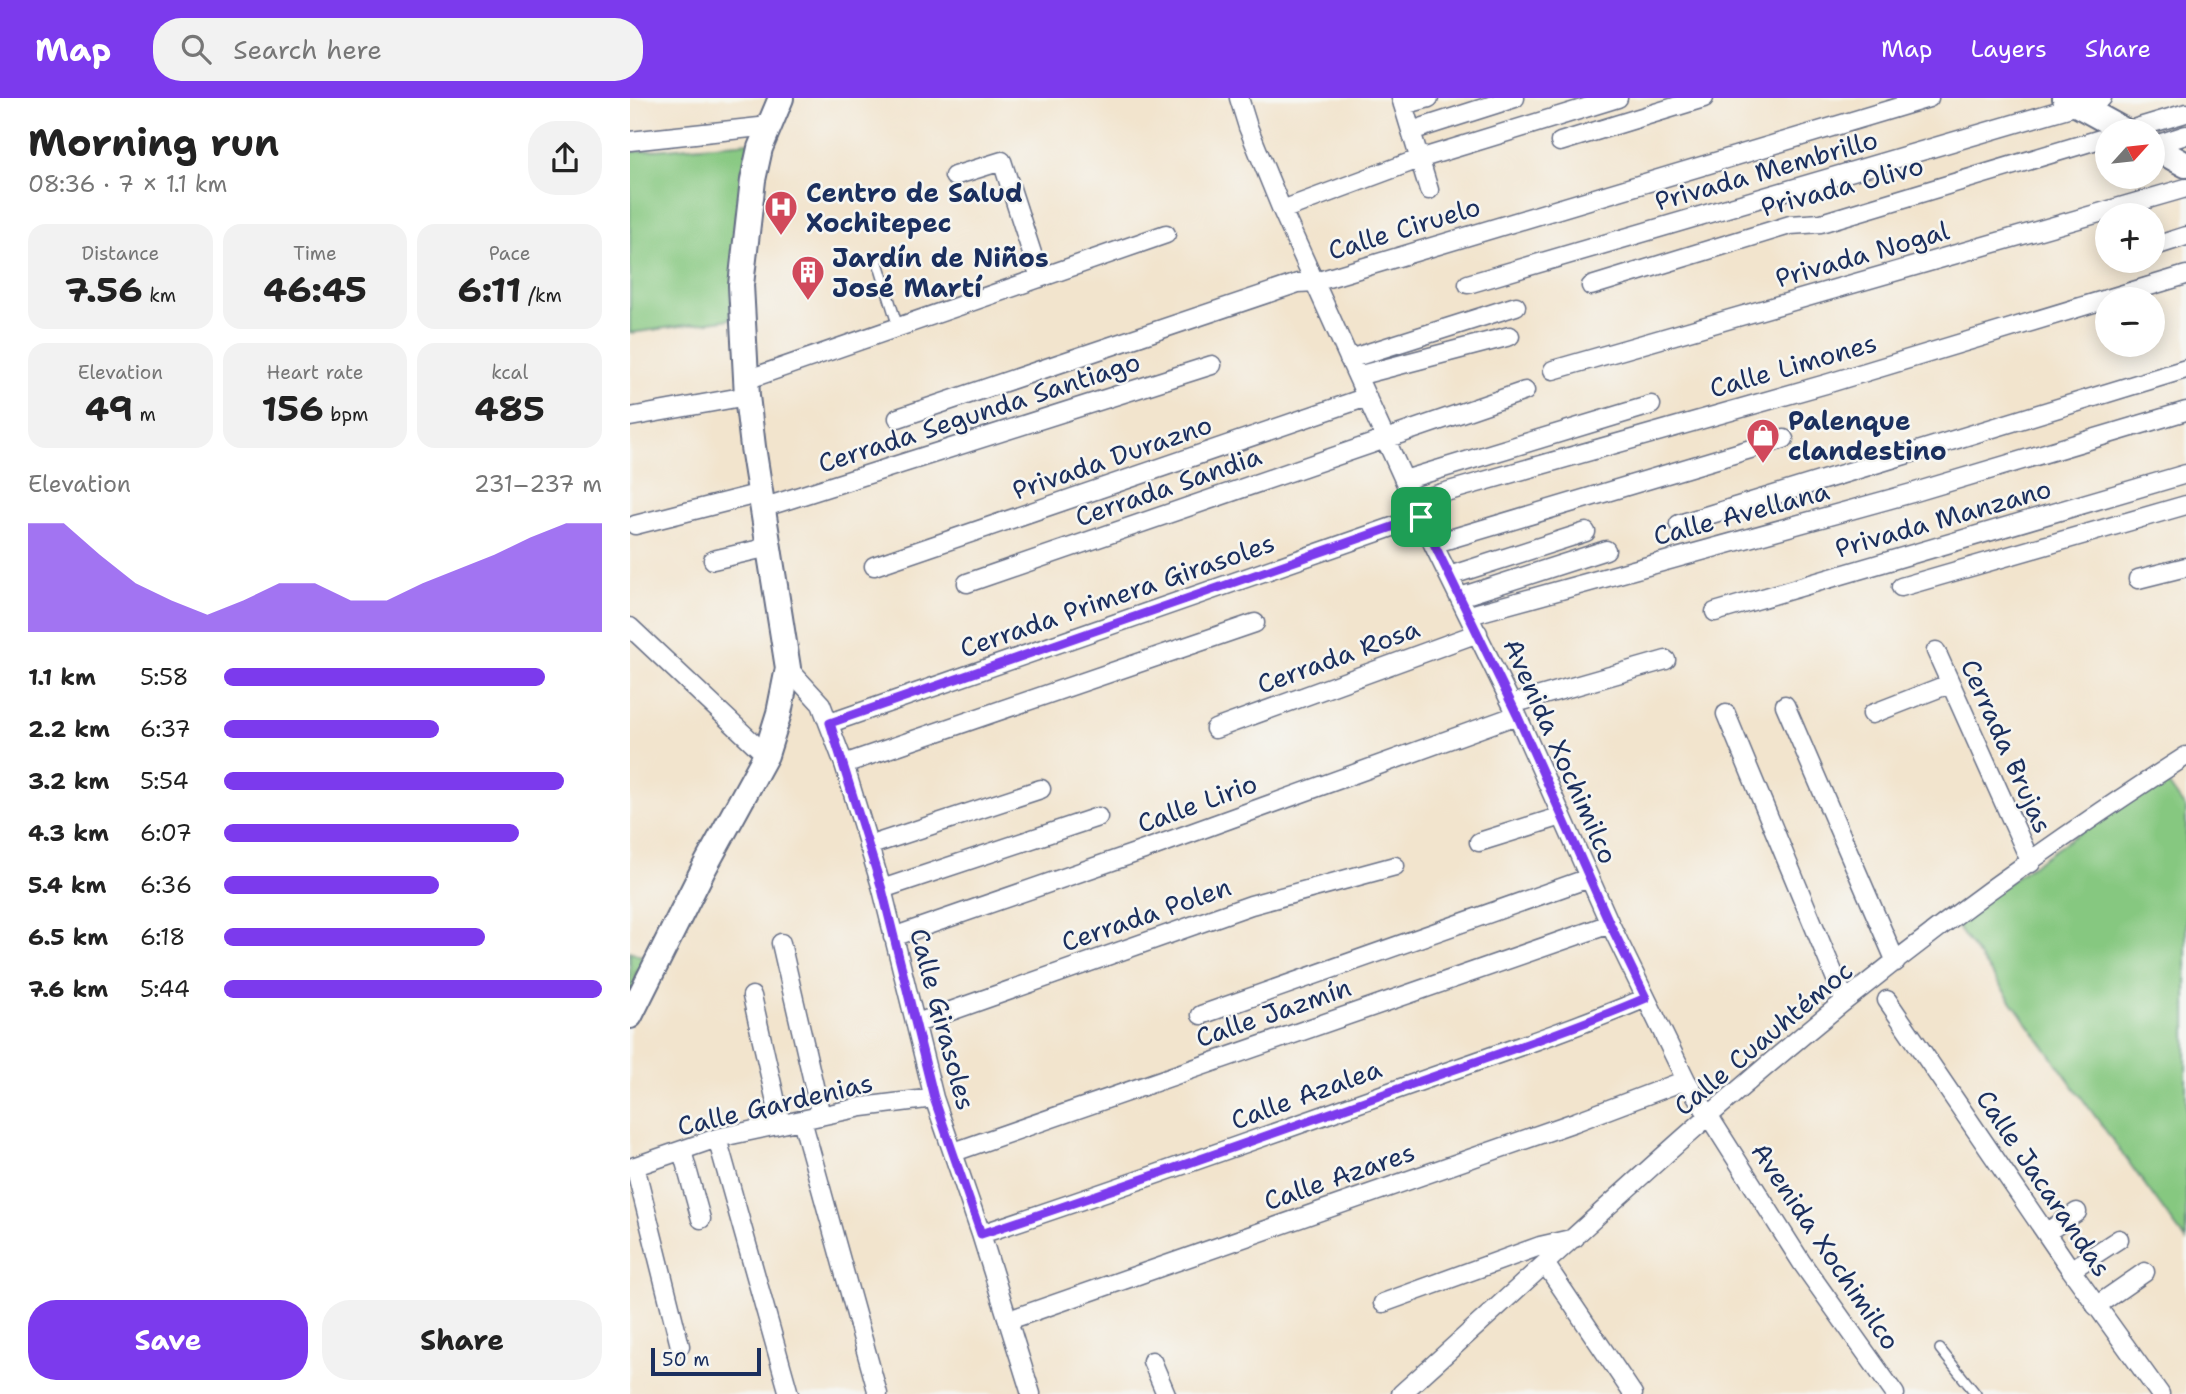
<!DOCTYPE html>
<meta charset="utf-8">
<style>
:root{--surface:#fff;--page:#f2f2f2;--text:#222;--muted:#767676;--accent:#7c3aed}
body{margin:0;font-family:"Shantell Sans",sans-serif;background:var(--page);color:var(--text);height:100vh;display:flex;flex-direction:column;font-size:26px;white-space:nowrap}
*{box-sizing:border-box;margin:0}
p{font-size:23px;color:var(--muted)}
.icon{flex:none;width:38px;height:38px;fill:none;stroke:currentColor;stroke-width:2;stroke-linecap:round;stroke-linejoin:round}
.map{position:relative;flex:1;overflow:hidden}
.panel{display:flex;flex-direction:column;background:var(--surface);width:630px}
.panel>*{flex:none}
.needle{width:46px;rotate:63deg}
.tools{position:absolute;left:1465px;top:21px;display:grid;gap:14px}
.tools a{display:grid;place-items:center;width:70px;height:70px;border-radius:50%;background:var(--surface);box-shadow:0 4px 18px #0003;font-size:35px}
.scale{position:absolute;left:21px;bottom:18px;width:110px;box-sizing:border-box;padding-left:7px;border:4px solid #1b2f5e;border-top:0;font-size:19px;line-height:24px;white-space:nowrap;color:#1b2f5e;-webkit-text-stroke:5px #f6f6f2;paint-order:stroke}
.pin{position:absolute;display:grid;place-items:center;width:60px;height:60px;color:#fff;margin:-30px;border-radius:14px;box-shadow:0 4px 10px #0006}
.round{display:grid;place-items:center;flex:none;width:74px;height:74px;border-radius:28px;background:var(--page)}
.head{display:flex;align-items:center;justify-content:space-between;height:119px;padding:0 28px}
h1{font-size:38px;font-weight:700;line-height:52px}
.stats{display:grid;grid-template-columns:repeat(3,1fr);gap:10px;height:119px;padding:7px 28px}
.stats div{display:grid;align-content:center;border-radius:18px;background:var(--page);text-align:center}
.stats b{font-size:35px;font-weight:700}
.stats small{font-size:19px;font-weight:400}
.stats p{font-size:19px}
.chart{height:196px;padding:14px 28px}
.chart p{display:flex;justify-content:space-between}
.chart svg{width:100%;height:126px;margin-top:7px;fill:var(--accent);opacity:.7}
.button{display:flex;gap:14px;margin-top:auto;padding:14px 28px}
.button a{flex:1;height:80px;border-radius:28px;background:var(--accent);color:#fff;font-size:28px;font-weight:700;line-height:80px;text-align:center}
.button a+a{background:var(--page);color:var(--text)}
ul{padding:0 28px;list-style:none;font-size:23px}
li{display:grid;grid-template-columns:112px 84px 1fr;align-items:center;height:52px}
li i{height:18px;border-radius:9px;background:var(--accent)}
header{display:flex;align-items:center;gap:42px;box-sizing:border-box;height:98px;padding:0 35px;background:var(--accent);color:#fff}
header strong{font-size:33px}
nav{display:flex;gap:38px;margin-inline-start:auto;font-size:24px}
.search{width:490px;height:63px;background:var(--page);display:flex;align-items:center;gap:18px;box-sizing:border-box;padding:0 24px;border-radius:28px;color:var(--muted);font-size:26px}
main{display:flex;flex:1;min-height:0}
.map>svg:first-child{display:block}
.cemetery{fill:url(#cemetery-stones);stroke:#507c6f;stroke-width:2}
.green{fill:#86c880;stroke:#507c6f;stroke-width:2}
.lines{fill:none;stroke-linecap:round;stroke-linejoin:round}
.lane-casing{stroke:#666e85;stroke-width:12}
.street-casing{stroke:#666e85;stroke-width:21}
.secondary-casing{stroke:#666e85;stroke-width:28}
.lane{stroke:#fff;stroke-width:9}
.street{stroke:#fff;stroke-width:18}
.secondary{stroke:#fff;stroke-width:24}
.route-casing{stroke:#fff;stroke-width:14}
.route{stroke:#7c3aed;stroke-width:9}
.labels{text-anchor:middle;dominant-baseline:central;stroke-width:5;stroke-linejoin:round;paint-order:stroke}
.street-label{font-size:26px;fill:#1b2f5e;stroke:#f6f6f2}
.poi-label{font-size:26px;font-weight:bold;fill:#1b2f5e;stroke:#f6f6f2;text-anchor:start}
</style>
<header>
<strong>Map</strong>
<div class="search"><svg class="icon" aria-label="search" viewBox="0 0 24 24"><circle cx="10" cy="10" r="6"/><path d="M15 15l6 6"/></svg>Search here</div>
<nav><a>Map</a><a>Layers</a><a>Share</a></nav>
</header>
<main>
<section class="panel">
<div class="head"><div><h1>Morning run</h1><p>08:36 · 7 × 1.1 km</p></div><a class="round"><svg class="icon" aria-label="share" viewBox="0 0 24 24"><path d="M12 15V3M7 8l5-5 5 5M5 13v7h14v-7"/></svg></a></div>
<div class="stats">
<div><p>Distance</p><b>7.56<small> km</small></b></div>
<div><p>Time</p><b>46:45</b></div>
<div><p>Pace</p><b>6:11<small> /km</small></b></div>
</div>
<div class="stats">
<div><p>Elevation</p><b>49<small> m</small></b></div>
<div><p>Heart rate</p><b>156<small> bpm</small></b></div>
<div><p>kcal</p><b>485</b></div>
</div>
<div class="chart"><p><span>Elevation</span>231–237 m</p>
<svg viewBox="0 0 160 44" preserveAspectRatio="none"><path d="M0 44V6L10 6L20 17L30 27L40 33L50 38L60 33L70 27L80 27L90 33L100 33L110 27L120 22L130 17L140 11L150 6L160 6V44z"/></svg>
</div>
<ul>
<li><b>1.1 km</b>5:58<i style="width:85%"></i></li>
<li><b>2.2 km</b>6:37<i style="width:57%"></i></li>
<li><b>3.2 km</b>5:54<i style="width:90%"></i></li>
<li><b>4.3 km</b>6:07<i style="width:78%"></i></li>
<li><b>5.4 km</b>6:36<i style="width:57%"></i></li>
<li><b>6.5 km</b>6:18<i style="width:69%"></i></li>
<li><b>7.6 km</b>5:44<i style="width:100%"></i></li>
</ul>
<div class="button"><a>Save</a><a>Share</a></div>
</section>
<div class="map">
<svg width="1556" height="1296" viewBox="0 0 1556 1296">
<defs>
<pattern id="cemetery-stones" width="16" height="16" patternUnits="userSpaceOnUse" patternTransform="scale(1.75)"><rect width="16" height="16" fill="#86c880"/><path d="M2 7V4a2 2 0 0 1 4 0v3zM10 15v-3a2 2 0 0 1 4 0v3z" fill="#6da36c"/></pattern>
</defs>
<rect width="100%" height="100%" fill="#f6f6f2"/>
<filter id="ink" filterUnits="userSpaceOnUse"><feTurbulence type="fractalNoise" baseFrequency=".0143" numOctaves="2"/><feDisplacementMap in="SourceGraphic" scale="14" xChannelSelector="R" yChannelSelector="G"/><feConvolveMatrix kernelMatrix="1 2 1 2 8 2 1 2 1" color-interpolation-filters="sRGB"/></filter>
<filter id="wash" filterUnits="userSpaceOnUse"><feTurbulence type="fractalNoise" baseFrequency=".00686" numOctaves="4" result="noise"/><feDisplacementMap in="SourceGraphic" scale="28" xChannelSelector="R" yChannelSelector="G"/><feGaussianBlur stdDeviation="1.57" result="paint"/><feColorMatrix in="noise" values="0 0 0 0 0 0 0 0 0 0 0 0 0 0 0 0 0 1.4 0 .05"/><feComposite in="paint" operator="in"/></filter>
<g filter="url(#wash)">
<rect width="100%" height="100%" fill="#f2e4cd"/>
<path class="cemetery" d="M 0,853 L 18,861 L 0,902 Z"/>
<path class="green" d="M 119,44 L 109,103 L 100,221 L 0,235 L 0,54 Z
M 1532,677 L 1556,711 L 1556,1143 L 1323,823 Z"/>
</g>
<g filter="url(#ink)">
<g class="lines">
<defs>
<path id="lane" d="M 247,161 L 268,229
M 1310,1251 L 1346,1296"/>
<path id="street" d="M 609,0 L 618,29 L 652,112 L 803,446 L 887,617 L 980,826 L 1056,982 L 1172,1165 L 1265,1296
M 771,0 L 799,92
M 773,7 L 799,0
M 781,33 L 885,0
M 1496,33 L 1556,15
M 0,43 L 139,28
M 930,44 L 1074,0
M 1522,48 L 1556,37
M 324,78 L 372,63 L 410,180
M 652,112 L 789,61 L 988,0
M 1522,149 L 1556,138
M 838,186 L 1472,0
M 961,188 L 1160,127 L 1191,125 L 1477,39
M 719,261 L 886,208
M 923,272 L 1556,90
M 727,278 L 880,238
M 116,282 L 536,136
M 0,319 L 117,298
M 268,320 L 668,185 L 685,184 L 1299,0
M 774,382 L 1021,307
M 784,403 L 1196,286 L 1556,177
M 132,410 L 582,267
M 1049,426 L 1556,271
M 5,427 L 131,395
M 803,446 L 1154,341
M 83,462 L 139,449
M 244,468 L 737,299
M 819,478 L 956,434
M 1508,481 L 1556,469
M 337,485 L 895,293
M 1271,489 L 1556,407
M 830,499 L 976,452
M 1085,514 L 1556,376
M 840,517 L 1282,395 L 1556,313
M 0,529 L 136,657
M 1306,553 L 1401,765
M 158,570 L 191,606 L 214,666 L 252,791 L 304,1000 L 351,1136 L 401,1296
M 882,606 L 1036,562
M 1155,607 L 1266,864
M 1096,616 L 1215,903
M 1242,616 L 1319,586
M 200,625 L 791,419
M 585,631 L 848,535
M 214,666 L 625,525
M 849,744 L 932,718
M 238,748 L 411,691
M 252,791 L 468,719
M 263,839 L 514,752 L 887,617
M 151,845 L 191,1018
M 122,898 L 151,1026
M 1257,902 L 1441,1172 L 1530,1296
M 571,917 L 959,780
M 287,925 L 621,807 L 765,768
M 172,1022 L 248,1296
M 87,1040 L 159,1296
M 52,1053 L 71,1121
M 324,1054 L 980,826
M 5,1068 L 50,1248
M 0,1070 L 87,1040 L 232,1009 L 304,1000
M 1417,1134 L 1447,1114
M 351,1136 C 487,1091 622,1043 757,995 C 843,964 931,936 1016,900
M 916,1167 L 1003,1296
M 1441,1172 L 1489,1141
M 753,1205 L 910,1148 L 945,1140
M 1466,1208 L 1515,1174
M 379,1222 L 945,1024 L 1056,982
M 522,1263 L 536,1296
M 771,1296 C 919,1164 1062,1026 1216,902 C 1324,815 1439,733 1556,658"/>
<path id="secondary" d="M 1435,0 L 1495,33
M 1522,48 L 1556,67
M 0,918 L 73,772 L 136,657 L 149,615 L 158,570 L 123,349 L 117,298 L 111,187 L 123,82 L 130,50 L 151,0"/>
</defs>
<use href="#lane" class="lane-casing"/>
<use href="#street" class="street-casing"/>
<use href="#secondary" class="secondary-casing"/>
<use href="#lane" class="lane"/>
<use href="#street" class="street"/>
<use href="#secondary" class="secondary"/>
</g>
</g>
<g class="lines" filter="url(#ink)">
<defs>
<path id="route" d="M 791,419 L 887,617 L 980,826 L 1016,900 C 931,936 844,964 757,995 C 622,1043 487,1091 351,1136 L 304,1000 L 252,791 L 200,625 Z"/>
</defs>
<use href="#route" class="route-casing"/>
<use href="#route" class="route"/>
</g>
<defs>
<symbol id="hospital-pin" viewBox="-11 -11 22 30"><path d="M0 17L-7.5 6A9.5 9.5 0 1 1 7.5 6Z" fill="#d1495b" stroke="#f6f6f2"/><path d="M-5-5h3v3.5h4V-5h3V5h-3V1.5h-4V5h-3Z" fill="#fff"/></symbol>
<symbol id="building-pin" viewBox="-11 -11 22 30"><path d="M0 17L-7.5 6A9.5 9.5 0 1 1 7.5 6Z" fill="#d1495b" stroke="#f6f6f2"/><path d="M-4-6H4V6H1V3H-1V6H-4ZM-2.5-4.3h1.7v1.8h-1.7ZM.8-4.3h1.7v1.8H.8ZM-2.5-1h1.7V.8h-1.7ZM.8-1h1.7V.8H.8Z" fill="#fff"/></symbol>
<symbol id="shop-pin" viewBox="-11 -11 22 30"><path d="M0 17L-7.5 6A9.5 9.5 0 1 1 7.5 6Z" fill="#d1495b" stroke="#f6f6f2"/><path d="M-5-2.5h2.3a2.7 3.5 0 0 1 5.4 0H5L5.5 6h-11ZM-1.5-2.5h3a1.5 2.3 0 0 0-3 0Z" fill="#fff"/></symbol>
</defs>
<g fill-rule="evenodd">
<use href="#hospital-pin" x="132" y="90" width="38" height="52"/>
<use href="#building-pin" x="159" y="155" width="38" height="52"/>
<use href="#shop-pin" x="1114" y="318" width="38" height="52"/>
</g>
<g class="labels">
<g class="street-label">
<text transform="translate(1136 72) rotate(-16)">Privada Membrillo</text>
<text transform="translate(1212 88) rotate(-15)">Privada Olivo</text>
<text transform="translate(774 130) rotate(-17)">Calle Ciruelo</text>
<text transform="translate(1232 156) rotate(-16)">Privada Nogal</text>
<text transform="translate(1163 267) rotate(-16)">Calle Limones</text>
<text transform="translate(349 314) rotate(-18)">Cerrada Segunda Santiago</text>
<text transform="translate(482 359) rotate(-19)">Privada Durazno</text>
<text transform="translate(538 388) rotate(-19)">Cerrada Sandia</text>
<text transform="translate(1111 415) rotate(-15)">Calle Avellana</text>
<text transform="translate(1313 420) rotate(-16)">Privada Manzano</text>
<text transform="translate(487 497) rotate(-19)">Cerrada Primera Girasoles</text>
<text transform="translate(708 558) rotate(-20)">Cerrada Rosa</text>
<text transform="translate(1377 648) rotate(66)">Cerrada Brujas</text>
<text transform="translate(931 653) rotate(66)">Avenida Xochimilco</text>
<text transform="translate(567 705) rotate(-20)">Calle Lirio</text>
<text transform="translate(516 816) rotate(-19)">Cerrada Polen</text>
<text transform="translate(643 914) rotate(-19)">Calle Jazmín</text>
<text transform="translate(313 921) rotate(75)">Calle Girasoles</text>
<text transform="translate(1133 940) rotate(-40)">Calle Cuauhtémoc</text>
<text transform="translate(676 996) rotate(-20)">Calle Azalea</text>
<text transform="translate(145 1006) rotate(-13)">Calle Gardenias</text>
<text transform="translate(709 1078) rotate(-19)">Calle Azares</text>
<text transform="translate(1414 1085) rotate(56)">Calle Jacarandas</text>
<text transform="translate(1196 1148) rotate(56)">Avenida Xochimilco</text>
</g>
<g class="poi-label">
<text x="176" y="94">Centro de Salud<tspan x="176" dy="30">Xochitepec</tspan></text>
<text x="202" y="159">Jardín de Niños<tspan x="202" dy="30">José Martí</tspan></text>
<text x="1158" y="322">Palenque<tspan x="1158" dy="30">clandestino</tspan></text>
</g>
</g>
</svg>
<div class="tools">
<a><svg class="needle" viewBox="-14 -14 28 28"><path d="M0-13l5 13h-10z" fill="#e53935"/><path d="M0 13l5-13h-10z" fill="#767676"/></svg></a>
<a>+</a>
<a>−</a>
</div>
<div class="scale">50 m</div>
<div class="pin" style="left:791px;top:419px;background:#1e9e55"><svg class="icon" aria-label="arrive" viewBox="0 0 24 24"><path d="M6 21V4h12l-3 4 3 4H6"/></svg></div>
</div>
</main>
